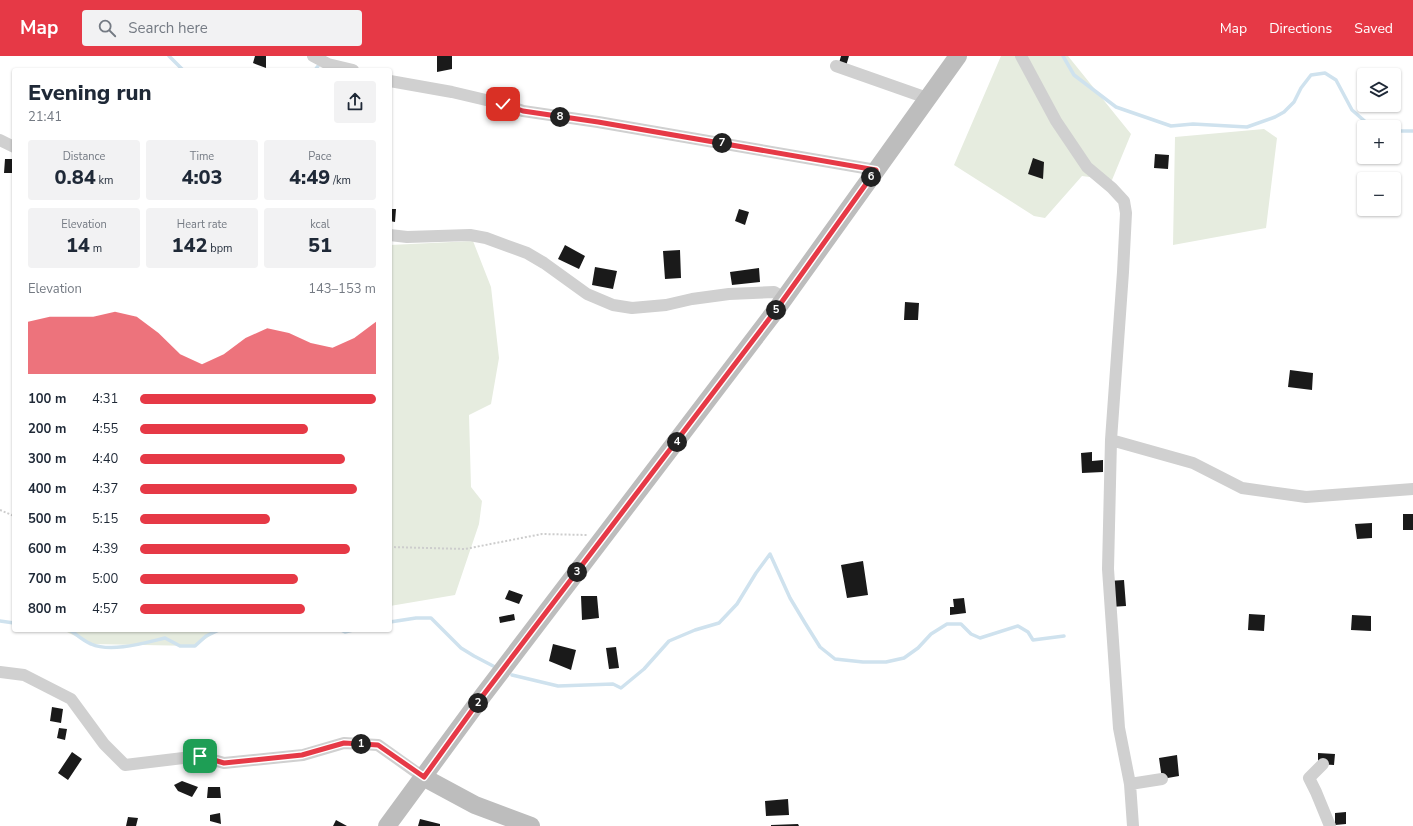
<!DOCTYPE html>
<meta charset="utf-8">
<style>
:root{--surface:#fff;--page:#f2f2f3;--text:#1f2937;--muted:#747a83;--accent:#e63946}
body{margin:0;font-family:"Nunito Sans",sans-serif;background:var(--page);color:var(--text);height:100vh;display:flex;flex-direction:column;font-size:15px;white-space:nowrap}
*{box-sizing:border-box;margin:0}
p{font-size:13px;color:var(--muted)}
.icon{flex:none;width:22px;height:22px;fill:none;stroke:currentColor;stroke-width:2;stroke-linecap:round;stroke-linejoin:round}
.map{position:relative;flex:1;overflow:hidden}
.sheet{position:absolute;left:12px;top:12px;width:380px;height:564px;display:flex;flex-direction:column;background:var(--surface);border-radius:4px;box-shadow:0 1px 3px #0004}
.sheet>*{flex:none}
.fabs{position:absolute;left:1357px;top:12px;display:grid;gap:8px}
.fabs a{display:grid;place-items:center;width:44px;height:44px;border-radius:4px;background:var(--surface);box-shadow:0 1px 3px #0004;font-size:20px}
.pin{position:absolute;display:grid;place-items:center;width:34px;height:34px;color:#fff;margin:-17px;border-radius:8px;box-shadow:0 2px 6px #0006}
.km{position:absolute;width:20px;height:20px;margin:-10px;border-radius:50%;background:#222;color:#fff;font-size:11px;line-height:20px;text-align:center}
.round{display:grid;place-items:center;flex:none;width:42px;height:42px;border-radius:4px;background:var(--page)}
.head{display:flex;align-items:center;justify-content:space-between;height:68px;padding:0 16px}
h1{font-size:22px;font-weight:800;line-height:30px}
.figures{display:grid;grid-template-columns:repeat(3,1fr);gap:6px;height:68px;padding:4px 16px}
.figures div{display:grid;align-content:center;border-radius:4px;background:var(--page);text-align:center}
.figures b{font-size:20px;font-weight:800}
.figures small{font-size:11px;font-weight:400}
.figures p{font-size:11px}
.chart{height:112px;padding:8px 16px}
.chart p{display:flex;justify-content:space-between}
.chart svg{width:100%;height:72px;margin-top:4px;fill:var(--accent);opacity:.7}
ul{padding:0 16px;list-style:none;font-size:13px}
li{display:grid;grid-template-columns:64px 48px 1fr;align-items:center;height:30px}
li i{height:10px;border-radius:5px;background:var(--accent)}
header{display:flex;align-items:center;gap:24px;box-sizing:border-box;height:56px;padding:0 20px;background:var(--accent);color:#fff}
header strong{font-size:19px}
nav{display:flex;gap:22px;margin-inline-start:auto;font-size:14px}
.search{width:280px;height:36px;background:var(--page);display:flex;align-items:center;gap:10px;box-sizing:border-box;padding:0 14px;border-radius:4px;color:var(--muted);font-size:15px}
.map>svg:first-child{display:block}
.green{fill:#e6ecdf}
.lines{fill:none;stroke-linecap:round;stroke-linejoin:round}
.stream{stroke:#cfe2ee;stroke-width:3.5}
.building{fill:#1a1a1a}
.path{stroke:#cdcdcd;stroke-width:2;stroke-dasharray:2 2;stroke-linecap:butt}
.street{stroke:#d0d0d0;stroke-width:12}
.secondary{stroke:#bdbdbd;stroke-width:18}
.route-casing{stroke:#fff;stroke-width:8}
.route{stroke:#e63946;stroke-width:5}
</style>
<header>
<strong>Map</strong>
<div class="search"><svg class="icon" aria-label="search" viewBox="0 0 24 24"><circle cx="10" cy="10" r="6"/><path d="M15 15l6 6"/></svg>Search here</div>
<nav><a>Map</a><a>Directions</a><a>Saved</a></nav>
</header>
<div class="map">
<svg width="1413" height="770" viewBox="0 0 1413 770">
<rect width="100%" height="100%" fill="#fff"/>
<path class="green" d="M 1001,0 L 1068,0 L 1131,78 L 1112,124 L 1082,120 L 1045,162 L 1034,160 L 954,109 Z
M 1264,73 L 1277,82 L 1266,172 L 1173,189 L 1175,81 Z
M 473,185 L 491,231 L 499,302 L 491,348 L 469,359 L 471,431 L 482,445 L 479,468 L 455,539 L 390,550 L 390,189 Z
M 63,574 L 219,574 L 195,590 L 91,588 Z"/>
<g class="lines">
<path class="stream" d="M 169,0 L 183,14
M 1063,0 L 1074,19 L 1116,51 L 1171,70 L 1193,68 L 1247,71 L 1275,61 L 1284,56 L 1294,46 L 1301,32 L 1311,19 L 1325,17 L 1336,24 L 1352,54 L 1368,68 L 1376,71
M 315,14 L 321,6
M 1394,75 L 1413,75
M 0,565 L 14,567
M 390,566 L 416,562 L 431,562 L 461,592 L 474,600 L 495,611
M 70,574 C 76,578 83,585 91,588 C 111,597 144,587 165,582 L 180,590 L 195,590 L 206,580 L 219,574
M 341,574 L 345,576 L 353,574
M 512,619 L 558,630 L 613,628 L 621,632 L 644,613 L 669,585 L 695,574 L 719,567 L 737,548 L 756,517 L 770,498 L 790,542 L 805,567 L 820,591 L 835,603 L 863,606 L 886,606 L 904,602 L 918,592 L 931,578 L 947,568 L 961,568 L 971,578 L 980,582 L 1018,570 L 1028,576 L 1033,584 L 1064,580"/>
</g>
<path class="building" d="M 255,0 L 266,0 L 266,12 L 253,7 Z
M 437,0 L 452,0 L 452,13 L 437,16 Z
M 841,0 L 849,0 L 846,10 L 839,7 Z
M 1155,98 L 1169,99 L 1168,113 L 1154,112 Z
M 1033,102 L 1044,106 L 1043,123 L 1028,118 Z
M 5,103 L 14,103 L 14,117 L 4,117 Z
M 390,153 L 396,153 L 395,166 L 390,165 Z
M 739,153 L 749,156 L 745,169 L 735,165 Z
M 565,189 L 585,200 L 579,213 L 558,203 Z
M 680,194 L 681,222 L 665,223 L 663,195 Z
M 595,211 L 617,215 L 613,233 L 592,229 Z
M 759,212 L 760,226 L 732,229 L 730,216 Z
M 905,246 L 919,247 L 918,264 L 904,264 Z
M 1290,314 L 1313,317 L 1312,334 L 1288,331 Z
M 1092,396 L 1092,405 L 1103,404 L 1103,416 L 1082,417 L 1081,397 Z
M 1403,458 L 1413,458 L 1413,474 L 1403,474 Z
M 1372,467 L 1372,482 L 1357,483 L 1355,468 Z
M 863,505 L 868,539 L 847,542 L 841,509 Z
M 1124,524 L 1126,550 L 1110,551 L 1108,525 Z
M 509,534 L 523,539 L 519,548 L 505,543 Z
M 581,540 L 597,540 L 599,562 L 582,564 Z
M 964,542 L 966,557 L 950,559 L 950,551 L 954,551 L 953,543 Z
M 514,558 L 515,564 L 500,567 L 499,561 Z
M 1249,558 L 1265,559 L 1264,575 L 1248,574 Z
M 1352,559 L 1371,560 L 1371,575 L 1351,574 Z
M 553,588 L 576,594 L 571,614 L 549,605 Z
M 616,591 L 619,612 L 609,613 L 606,592 Z
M 52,651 L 63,653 L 61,667 L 50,665 Z
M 59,672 L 67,673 L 65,684 L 57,682 Z
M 72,696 L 82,703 L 68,724 L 58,717 Z
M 1318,697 L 1335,698 L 1334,709 L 1318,708 Z
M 1177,699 L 1179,720 L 1162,723 L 1159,702 Z
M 182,725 L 198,731 L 192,741 L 178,735 L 174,729 Z
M 208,731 L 220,731 L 221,742 L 207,742 Z
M 788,743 L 789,759 L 766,760 L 765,745 Z
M 1346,756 L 1346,768 L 1335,769 L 1335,757 Z
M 220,757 L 221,768 L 210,765 L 210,759 Z
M 128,761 L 138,762 L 136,770 L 126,770 Z
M 420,763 L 440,768 L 440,770 L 418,770 Z
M 336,764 L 347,770 L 333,770 Z
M 798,768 L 799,770 L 771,770 L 771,769 Z"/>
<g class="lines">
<path class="path" d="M 0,454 L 14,460
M 390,491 L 465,493 L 542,478 L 587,479"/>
<path class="street" d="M 313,0 L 328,8 L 353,14
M 1021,0 L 1056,65 L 1087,111 L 1112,132 L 1124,145 L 1126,157 L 1123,216 L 1111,384
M 836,10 L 927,42
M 390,25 L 452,36 L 503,48 L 523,55 L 598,66 L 876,114
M 0,84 L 14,91
M 390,179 L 407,181 L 470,179 L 486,182 L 527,197 L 544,207 L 587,238 L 613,249 L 632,252 L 666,249 L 692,243 L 729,238 L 774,236 L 784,242
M 0,616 L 24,619 L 71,643 L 104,688 L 125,709 L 200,700 L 224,707 L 303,699 L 344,687 L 378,689 L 423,721
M 1323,708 L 1309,722 L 1316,736 L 1330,770
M 1130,728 L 1162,723
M 1133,770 L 1130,728 L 1119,672 L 1108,513 L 1111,384 L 1193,407 L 1242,432 L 1306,441 L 1413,433"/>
<path class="secondary" d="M 423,721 L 475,749 L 531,770
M 387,770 L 481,642 L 776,254 L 958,0"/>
</g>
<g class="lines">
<defs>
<path id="route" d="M 200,700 L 224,707 L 302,699 L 344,687 L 378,689 L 424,721 L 481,642 L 776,254 L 876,114 L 598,66 L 523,55 L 503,48"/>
</defs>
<use href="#route" class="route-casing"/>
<use href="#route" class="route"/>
</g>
</svg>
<div class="fabs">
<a><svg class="icon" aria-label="layers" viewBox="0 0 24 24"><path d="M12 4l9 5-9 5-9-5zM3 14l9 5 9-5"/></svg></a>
<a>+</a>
<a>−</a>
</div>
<div class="pin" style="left:200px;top:700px;background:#1e9e55"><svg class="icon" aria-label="arrive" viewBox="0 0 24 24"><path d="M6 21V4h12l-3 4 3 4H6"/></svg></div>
<div class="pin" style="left:503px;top:48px;background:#d93025"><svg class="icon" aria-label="check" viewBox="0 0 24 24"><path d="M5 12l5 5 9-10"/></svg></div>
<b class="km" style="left:361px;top:688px">1</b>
<b class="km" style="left:478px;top:647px">2</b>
<b class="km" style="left:577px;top:516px">3</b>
<b class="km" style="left:677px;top:386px">4</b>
<b class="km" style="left:776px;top:254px">5</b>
<b class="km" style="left:871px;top:121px">6</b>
<b class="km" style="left:722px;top:87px">7</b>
<b class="km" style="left:560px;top:61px">8</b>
<section class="sheet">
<div class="head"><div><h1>Evening run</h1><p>21:41</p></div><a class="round"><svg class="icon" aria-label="share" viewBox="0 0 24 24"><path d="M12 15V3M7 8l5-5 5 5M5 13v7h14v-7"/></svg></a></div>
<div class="figures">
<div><p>Distance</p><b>0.84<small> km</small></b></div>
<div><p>Time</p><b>4:03</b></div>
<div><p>Pace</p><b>4:49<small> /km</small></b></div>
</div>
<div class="figures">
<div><p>Elevation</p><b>14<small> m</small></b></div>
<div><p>Heart rate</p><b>142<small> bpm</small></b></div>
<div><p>kcal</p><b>51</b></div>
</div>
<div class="chart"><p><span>Elevation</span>143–153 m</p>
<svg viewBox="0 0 160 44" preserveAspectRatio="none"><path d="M0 44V12L10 9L20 9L30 9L40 6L50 9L60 19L70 32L80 38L90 32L100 22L110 16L120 19L130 25L140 28L150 22L160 12V44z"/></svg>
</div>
<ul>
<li><b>100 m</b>4:31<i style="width:100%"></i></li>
<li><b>200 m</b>4:55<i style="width:71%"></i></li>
<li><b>300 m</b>4:40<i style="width:87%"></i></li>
<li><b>400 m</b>4:37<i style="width:92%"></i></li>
<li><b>500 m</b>5:15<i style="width:55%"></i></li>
<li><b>600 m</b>4:39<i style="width:89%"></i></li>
<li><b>700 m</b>5:00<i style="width:67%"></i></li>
<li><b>800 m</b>4:57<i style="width:70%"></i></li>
</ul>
</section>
</div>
